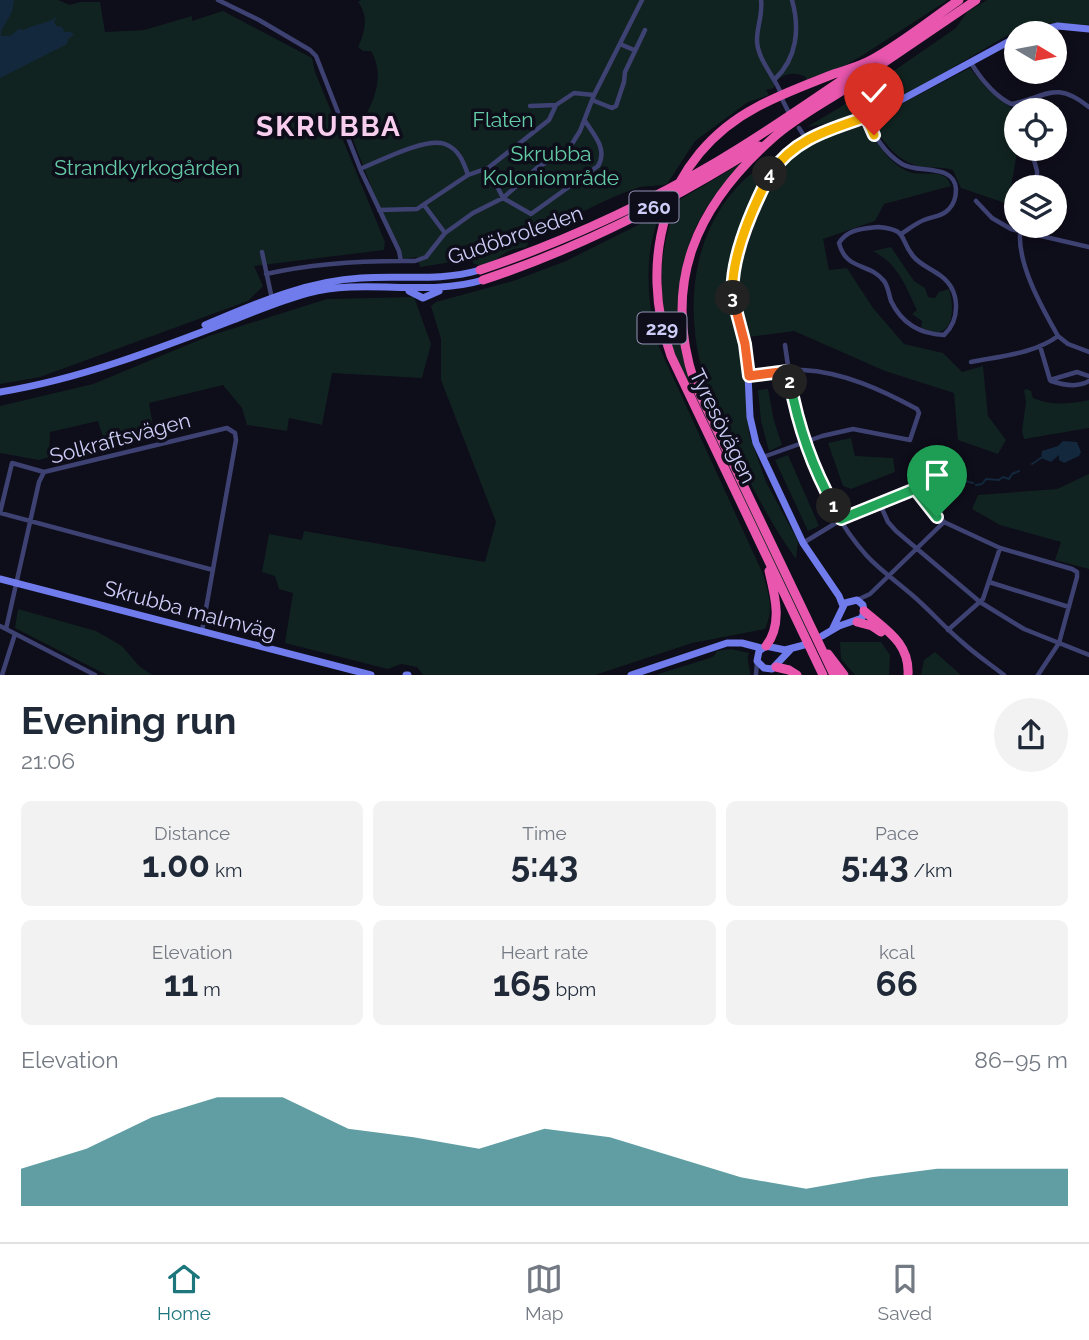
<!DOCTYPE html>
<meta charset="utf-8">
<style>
:root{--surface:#fff;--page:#f2f2f3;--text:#1f2937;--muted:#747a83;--line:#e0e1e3;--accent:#1e767d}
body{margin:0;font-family:Raleway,sans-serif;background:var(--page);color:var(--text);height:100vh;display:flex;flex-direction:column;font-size:26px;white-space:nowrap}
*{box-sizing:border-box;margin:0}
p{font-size:23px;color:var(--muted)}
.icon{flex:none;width:38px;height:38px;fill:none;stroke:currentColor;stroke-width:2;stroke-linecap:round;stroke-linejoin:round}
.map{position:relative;height:675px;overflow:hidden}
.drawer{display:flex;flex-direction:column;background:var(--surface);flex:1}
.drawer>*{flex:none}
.needle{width:46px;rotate:100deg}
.buttons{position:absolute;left:1004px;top:21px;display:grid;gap:14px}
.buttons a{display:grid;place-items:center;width:63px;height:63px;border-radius:50%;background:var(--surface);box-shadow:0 4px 10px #0003;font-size:35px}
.pin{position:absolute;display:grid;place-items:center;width:60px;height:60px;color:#fff;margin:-72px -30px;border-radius:50% 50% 50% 0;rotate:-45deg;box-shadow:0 0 7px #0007}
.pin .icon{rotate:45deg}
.km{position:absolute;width:35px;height:35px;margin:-18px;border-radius:50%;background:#222;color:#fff;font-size:19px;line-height:35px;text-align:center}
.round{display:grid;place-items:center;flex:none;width:74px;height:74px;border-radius:37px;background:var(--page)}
.head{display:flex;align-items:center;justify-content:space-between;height:119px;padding:0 21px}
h1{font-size:38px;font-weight:700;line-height:52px}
.stats{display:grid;grid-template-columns:repeat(3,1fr);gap:10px;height:119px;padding:7px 21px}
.stats div{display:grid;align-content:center;border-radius:10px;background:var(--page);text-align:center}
.stats b{font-size:35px;font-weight:700}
.stats small{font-size:19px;font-weight:400}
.stats p{font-size:19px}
.chart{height:196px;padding:14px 21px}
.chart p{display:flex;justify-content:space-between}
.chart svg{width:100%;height:126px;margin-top:7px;fill:var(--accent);opacity:.7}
.menu{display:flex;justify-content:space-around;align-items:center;height:98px;border-top:2px solid var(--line);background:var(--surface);font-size:19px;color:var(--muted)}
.menu a{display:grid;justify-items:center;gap:4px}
.menu .on{color:var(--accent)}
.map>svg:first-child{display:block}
.green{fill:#112320}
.water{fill:#13283d}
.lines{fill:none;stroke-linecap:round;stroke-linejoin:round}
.stream{stroke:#13283d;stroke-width:2}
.street{stroke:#3e4273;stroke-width:4.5}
.secondary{stroke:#707bec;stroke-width:7}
.highway{stroke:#e857ad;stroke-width:9}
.split-1-casing{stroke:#fff;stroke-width:14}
.split-2-casing{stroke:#fff;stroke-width:14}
.split-3-casing{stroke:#fff;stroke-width:14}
.split-4-casing{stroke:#fff;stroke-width:14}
.split-5-casing{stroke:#fff;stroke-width:14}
.split-1{stroke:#22a559;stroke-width:9}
.split-2{stroke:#22a559;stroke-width:9}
.split-3{stroke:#f0652b;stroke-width:9}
.split-4{stroke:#f5b400;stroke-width:9}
.split-5{stroke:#f5b400;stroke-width:9}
.labels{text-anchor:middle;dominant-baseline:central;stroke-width:7;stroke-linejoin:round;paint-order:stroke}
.shield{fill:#0e0d1a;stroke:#9493b5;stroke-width:2}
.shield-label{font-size:19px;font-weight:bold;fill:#cdcdf8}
.park-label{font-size:21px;fill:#64cda7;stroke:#0e0d1a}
.street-label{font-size:21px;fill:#cdcdf8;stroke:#0e0d1a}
.district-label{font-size:28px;font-weight:bold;letter-spacing:2px;fill:#f8ceee;stroke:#0e0d1a}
</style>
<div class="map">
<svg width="1089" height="675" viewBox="0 0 1089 675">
<rect width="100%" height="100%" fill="#0e0d1a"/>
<path class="green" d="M 0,0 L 58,0 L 70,5 L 80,2 L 100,2 L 105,32 L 144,30 L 192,16 L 192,21 L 223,11 L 312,58 L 315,72 L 385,242 L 384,250 L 254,266 L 263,286 L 248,301 L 40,377 L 0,384 Z
M 361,0 L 948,0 L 863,55 L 846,65 L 806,80 L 806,77 C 794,71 784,73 774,83 L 774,88 L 766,90 L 769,95 L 748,102 L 695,141 L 667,184 C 661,186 643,186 640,187 C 602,199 566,222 529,238 L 527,247 C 520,248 510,249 505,253 C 494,260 489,268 474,264 L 471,259 L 420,267 L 417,257 L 404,259 L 380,209 L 353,140 C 367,112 389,82 371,51 L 363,51 L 358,47 C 365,32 369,16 358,2 Z
M 987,0 L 1089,0 L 1089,25 L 1053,23 L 1018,29 L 911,92 L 856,118 L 807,127 L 847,103 L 956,28 L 967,12 Z
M 970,68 L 987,89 L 1015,111 L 1017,149 L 1028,149 L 1017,153 L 1009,198 L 1005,203 L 961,188 L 953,170 C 943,167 935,168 925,167 C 901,165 885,145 874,126 L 876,117 Z
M 867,126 C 877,143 888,162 907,171 C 923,178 945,166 951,186 L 884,204 L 875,221 L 823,239 L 829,270 L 847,268 L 873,308 L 904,344 L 943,353 L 962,372 L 983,366 L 988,416 L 1006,440 L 998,454 L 958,440 L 954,393 L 885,371 L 794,331 L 748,337 C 744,321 739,305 738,289 C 737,269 746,250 752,232 C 775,169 794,134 867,126 Z
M 771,160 L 752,202 L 730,271 L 730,291 L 745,367 L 749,434 L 766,482 L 798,541 L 796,559 C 770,523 749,482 731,442 C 720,416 706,390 700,362 C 685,298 695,226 745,179 C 753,172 763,166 771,160 Z
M 745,161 C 733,174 720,187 710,202 C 673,257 672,324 692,385 L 811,635 L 808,636 L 674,352 C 656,291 658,261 676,202 Z
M 659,217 C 643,258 648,298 656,340 L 763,574 C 769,594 774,609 765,629 L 692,643 L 595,675 L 423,675 L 417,667 L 401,664 L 388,669 L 285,643 L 293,593 L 279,589 L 275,576 L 262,572 L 269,534 L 302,540 L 304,531 L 485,562 L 496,522 L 441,380 L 441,339 L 431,306 L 436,302 L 513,281 L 566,261 L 652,218 Z
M 891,247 L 914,281 L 925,288 L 928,297 L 935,298 L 939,292 L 949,289 C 956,312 952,345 921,327 L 922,321 L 912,314 L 917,310 C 905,285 899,265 873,251 Z
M 414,297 L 431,344 L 422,378 L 332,373 L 322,425 L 289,418 L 287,431 L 247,425 L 242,408 L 223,385 L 149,403 L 155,438 L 107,450 L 98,421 L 50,432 L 49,457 L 39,460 L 0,453 L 0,406 L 93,384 L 209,336 L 327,299 Z
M 768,389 L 774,421 L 782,445 L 769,451 L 761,421 L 758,390 Z
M 1027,389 L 1031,391 L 1033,398 C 1051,406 1071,404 1089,400 L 1089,428 L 1024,439 L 1022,431 L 1026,402 L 1024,390 Z
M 851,438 L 855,456 L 893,458 L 895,472 L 851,489 L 843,486 L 828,443 Z
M 788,455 L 819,526 L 808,531 L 775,460 Z
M 1089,474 L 1089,569 L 1055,560 L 1061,542 L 1000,525 L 972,509 L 978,495 L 1057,489 Z
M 18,609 L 96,631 L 122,646 L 139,666 L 152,675 L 107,675 L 15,628 Z
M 840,642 L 881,642 L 890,655 L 889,675 L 855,675 L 841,659 Z
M 731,649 L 749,653 C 745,662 751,666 750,675 L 655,675 L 713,657 L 717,651 Z
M 935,652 L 961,675 L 921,675 L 924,660 Z"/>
<path class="water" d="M 0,0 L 14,0 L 12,12 L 1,31 L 1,36 L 10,36 L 19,29 L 24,30 C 35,23 47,25 57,16 L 54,22 L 56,26 L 62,27 L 65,32 L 71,32 L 74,35 L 68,39 L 67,44 L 0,78 Z
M 1063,441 L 1077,442 L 1081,452 L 1079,456 L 1064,463 L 1059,460 L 1059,455 L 1051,462 L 1041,458 L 1042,451 L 1058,446 Z"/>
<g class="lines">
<path class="stream" d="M 1032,464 L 1041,458
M 957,479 L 962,478 L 965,481 L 973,483
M 976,485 L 982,484 L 986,479 L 999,480 L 1003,477 L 1009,479 L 1012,474 L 1019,471"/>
<path class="street" d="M 218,0 L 259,20 L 310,50 L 316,56 L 361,171 L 399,251 L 401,261 C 355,261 311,264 266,274
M 761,0 C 763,14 757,26 757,40 C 757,58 773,75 780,91
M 620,44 L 634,50
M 971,63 C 981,79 993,95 1011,104 C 1046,98 1054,79 1089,107
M 775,79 C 797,58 800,29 792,0
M 782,99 L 788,111
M 592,100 L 612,108 L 616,106 L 624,82 L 625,72 L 645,30
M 1014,104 L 1018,110
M 530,106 L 556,105 L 574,93 L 594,95
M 866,117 C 874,135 884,153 902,164 C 918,174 954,163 956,189 C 956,197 954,204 949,209 C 942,217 933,216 924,220 C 916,223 909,229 901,234
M 799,128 L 806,139
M 1031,149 L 1037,171 L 1037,187
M 488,168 L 503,198 L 531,214 L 598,166 C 608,149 594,135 585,121
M 360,169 C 380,161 425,137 445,144 C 459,149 464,163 468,175
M 976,201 L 992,218 L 1011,229 L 1089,247
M 424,205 L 445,233
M 379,210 L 417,209 L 468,175 L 488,168 L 549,120 L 556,105
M 1021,226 C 1014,259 1042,308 1058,336
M 878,227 C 909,230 898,237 913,256 C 920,265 932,269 941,276 C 960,290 961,319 944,335 C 920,334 902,324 891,301 C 889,295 888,286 884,281 C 869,262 846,271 839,243 C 848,229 862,229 878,227 Z
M 262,252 L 272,299
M 401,261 L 415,261 L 426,257 L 445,233 L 455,226 L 473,213 L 503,198 L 537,168 L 570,147 L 580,131 L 594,95 L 642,0
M 785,345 C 794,416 817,501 867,556 C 880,570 896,581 911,594 C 929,609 944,627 962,642 C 975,654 990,664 1004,675
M 1040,346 L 1050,380 L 1077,372 L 1089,376
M 971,362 C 1000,356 1034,354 1058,336 L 1068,344 L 1089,352
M 749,376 C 766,374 785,369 803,370 C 843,372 882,390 917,409 L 919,413 L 910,440 L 853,429 L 822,436 L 763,457
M 1051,381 C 1063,385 1078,388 1089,381
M 44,472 L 12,463 L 0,513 L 213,570
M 879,502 L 888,522 L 896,531 L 980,602 L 1024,629 L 1089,655
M 803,543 L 849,515 L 915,489 L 944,522 L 1000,548 L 1072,569 L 1077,572 L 1077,577 L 1059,643 L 1038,675
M 989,582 L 1069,607
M 857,600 L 870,594 L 944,522
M 0,626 L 95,675
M 6,629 L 39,482 L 44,472 L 227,428 L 235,433 L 236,440 L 202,631
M 948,630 L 983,599 L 1000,548
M 2,675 L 15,634
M 756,675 L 757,662"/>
<path class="secondary" d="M 1027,33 L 1058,26 L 1089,29
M 409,291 L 423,298 L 439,291
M 205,325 C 255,304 306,281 361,278 C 403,275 438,282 480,270
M 0,392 C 80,379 158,349 233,320 C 258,310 282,300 308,293 C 365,278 426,297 483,280
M 0,579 L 371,675
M 843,606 L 839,596 L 803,543 L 756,443 L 750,417 L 747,354 L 733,294 L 736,259 L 766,181 L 777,164 L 790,150 L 814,135 L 888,107 L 1017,37
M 822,636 L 839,626 L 862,618 L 864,611 L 863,605 L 857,600 L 845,603 L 832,630
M 790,650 L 772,669 L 764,668 L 757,661 L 759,651 L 766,646 L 785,650 L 804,645
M 406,675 L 408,675
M 631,675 L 727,643 L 742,643 L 761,648"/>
<path class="highway" d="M 480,270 C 563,242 642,206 718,161 C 766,133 811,101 857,70
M 483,280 C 580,248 672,201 759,146
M 864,611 C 886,630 910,643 908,675
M 857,622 L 872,626 L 881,632
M 766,646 C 783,624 775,596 769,571
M 828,654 L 844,675
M 776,667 L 789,670 L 797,675
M 823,675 L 671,356 C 637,261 664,156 757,107 C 781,94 806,85 831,75 C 844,70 859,67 871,60 C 902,43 930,20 959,0
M 834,675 L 695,384 C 661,283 696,206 773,138 C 795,118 824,103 848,87 C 891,58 934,29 976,0"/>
</g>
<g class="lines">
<defs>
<path id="split-1" d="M 834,506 L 841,519 L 915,489 L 937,517"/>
<path id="split-2" d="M 790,382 C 798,426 812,467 834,506"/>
<path id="split-3" d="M 733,298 L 745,344 L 749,376 L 788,371 L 790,382"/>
<path id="split-4" d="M 733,298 C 729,260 753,207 770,174"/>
<path id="split-5" d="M 770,174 C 794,139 828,130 866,117 L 874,135"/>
</defs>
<use href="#split-1" class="split-1-casing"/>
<use href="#split-2" class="split-2-casing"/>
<use href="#split-3" class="split-3-casing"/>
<use href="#split-4" class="split-4-casing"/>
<use href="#split-5" class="split-5-casing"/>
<use href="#split-1" class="split-1"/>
<use href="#split-2" class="split-2"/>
<use href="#split-3" class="split-3"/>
<use href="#split-4" class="split-4"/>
<use href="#split-5" class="split-5"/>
</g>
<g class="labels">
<g class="shield">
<rect x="629.5" y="191.5" width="49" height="31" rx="5"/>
<rect x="637.5" y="312.5" width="49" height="31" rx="5"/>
</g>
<g class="shield-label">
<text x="654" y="207">260</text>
<text x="662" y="328">229</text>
</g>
<g class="park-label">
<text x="503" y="119">Flaten</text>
<text x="551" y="153">Skrubba<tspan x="551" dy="24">Koloniområde</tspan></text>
<text x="147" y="167">Strandkyrkogården</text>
</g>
<g class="street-label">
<text transform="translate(515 235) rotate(-19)">Gudöbroleden</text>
<text transform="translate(723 426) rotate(64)">Tyresövägen</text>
<text transform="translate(120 438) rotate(-15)">Solkraftsvägen</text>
<text transform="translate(190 610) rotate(15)">Skrubba malmväg</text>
</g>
<g class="district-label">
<text x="329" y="126">SKRUBBA</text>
</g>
</g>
</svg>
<div class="buttons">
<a><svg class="needle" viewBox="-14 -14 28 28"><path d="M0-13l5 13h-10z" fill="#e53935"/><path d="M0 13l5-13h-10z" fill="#747a83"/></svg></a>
<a><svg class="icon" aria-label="locate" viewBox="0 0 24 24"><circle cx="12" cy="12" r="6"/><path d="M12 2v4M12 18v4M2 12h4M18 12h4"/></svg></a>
<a><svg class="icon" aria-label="layers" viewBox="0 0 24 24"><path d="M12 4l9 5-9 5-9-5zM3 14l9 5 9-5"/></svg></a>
</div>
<div class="pin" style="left:937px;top:517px;background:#1e9e55"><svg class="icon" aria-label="arrive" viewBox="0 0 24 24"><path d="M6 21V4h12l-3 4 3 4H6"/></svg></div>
<div class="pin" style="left:874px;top:135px;background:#d93025"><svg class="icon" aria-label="check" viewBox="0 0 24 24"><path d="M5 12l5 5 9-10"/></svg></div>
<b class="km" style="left:834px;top:506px">1</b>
<b class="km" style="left:790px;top:382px">2</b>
<b class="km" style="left:733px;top:298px">3</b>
<b class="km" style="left:770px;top:174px">4</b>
</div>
<section class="drawer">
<div class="head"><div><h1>Evening run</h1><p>21:06</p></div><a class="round"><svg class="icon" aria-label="share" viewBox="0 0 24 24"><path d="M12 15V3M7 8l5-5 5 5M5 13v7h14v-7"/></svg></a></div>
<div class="stats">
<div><p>Distance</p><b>1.00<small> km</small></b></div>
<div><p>Time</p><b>5:43</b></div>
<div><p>Pace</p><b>5:43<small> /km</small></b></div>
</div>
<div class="stats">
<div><p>Elevation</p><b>11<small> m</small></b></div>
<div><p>Heart rate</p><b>165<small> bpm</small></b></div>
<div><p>kcal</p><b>66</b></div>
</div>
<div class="chart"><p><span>Elevation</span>86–95 m</p>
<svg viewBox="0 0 160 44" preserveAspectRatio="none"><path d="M0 44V31L10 24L20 13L30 6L40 6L50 17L60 20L70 24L80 17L90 20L100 27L110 34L120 38L130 34L140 31L150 31L160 31V44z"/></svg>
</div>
</section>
<nav class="menu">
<a class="on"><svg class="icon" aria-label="home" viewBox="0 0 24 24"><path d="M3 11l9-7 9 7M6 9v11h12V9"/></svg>Home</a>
<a><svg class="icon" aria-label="map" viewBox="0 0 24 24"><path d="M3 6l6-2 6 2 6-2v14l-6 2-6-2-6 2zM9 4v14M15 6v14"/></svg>Map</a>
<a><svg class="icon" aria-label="saved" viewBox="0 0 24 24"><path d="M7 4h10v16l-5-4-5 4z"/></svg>Saved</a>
</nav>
